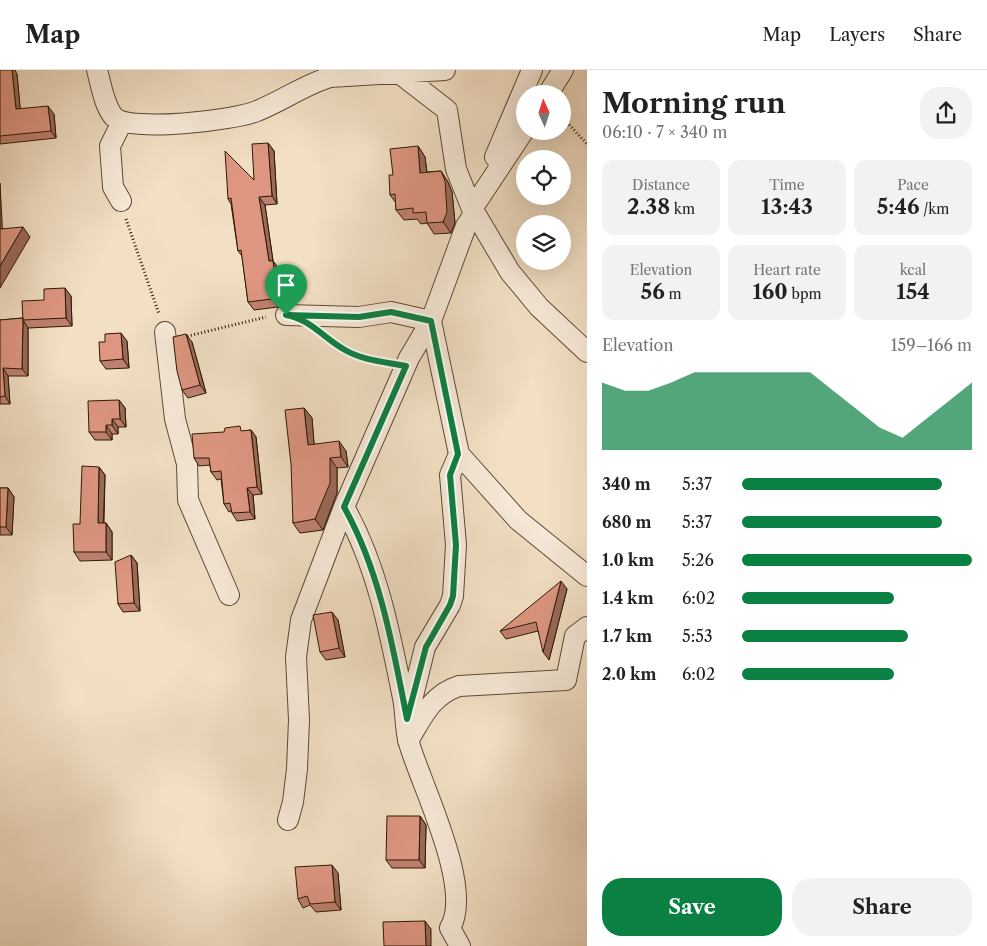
<!DOCTYPE html>
<meta charset="utf-8">
<style>
:root{--surface:#fff;--page:#f2f2f2;--text:#222;--muted:#767676;--line:#e0e0e0;--accent:#0b8043}
body{margin:0;font-family:"Libre Caslon Text",serif;background:var(--page);color:var(--text);height:100vh;display:flex;flex-direction:column;font-size:19px;white-space:nowrap}
*{box-sizing:border-box;margin:0}
p{font-size:16px;color:var(--muted)}
.icon{flex:none;width:28px;height:28px;fill:none;stroke:currentColor;stroke-width:2;stroke-linecap:round;stroke-linejoin:round}
.map{position:relative;flex:1;overflow:hidden}
.drawer{display:flex;flex-direction:column;background:var(--surface);width:400px}
.drawer>*{flex:none}
.needle{width:32px;rotate:357deg}
.buttons{position:absolute;left:516px;top:15px;display:grid;gap:10px}
.buttons a{display:grid;place-items:center;width:55px;height:55px;border-radius:50%;background:var(--surface);box-shadow:0 5px 20px #0002;font-size:25px}
.pin{position:absolute;display:grid;place-items:center;width:42px;height:42px;color:#fff;margin:-51px -21px;border-radius:50% 50% 50% 0;rotate:-45deg;box-shadow:0 0 5px #0007}
.pin .icon{rotate:45deg}
.round{display:grid;place-items:center;flex:none;width:52px;height:52px;border-radius:20px;background:var(--page)}
.headline{display:flex;align-items:center;justify-content:space-between;height:85px;padding:0 15px}
h1{font-size:28px;font-weight:700;line-height:38px}
.stats{display:grid;grid-template-columns:repeat(3,1fr);gap:8px;height:85px;padding:5px 15px}
.stats div{display:grid;align-content:center;border-radius:12px;background:var(--page);text-align:center}
.stats b{font-size:21px;font-weight:700}
.stats small{font-size:14px;font-weight:400}
.stats p{font-size:14px}
.chart{height:140px;padding:10px 15px}
.chart p{display:flex;justify-content:space-between}
.chart svg{width:100%;height:90px;margin-top:5px;fill:var(--accent);opacity:.7}
.button{display:flex;gap:10px;margin-top:auto;padding:10px 15px}
.button a{flex:1;height:58px;border-radius:20px;background:var(--accent);color:#fff;font-size:20px;font-weight:700;line-height:58px;text-align:center}
.button a+a{background:var(--page);color:var(--text)}
ul{padding:0 15px;list-style:none;font-size:16px}
li{display:grid;grid-template-columns:80px 60px 1fr;align-items:center;height:38px}
li i{height:12px;border-radius:6px;background:var(--accent)}
header{display:flex;align-items:center;gap:30px;box-sizing:border-box;height:70px;padding:0 25px;background:var(--surface);border-bottom:1px solid var(--line)}
header strong{font-size:24px}
nav{display:flex;gap:28px;margin-inline-start:auto;font-size:18px}
main{display:flex;flex:1;min-height:0}
.map>svg:first-child{display:block}
.lines{fill:none;stroke-linecap:round;stroke-linejoin:round}
.street-casing{stroke:#5d4a33;stroke-width:22}
.path{stroke:#2b1903;stroke-width:3;stroke-dasharray:1 2.5;stroke-linecap:butt}
.street{stroke:#f7ead9;stroke-width:20}
.wall{fill:#bf816f;stroke:#2b1903}
.shaded-wall{fill:#9b695a;stroke:#2b1903}
.building{fill:#de9681;stroke:#2b1903}
.route-casing{stroke:#fff;stroke-width:10}
.route{stroke:#0b8043;stroke-width:6}
</style>
<header>
<strong>Map</strong>
<nav><a>Map</a><a>Layers</a><a>Share</a></nav>
</header>
<main>
<div class="map">
<svg width="587" height="876" viewBox="0 0 587 876">
<rect width="100%" height="100%" fill="#f2dfc4"/>
<filter id="stains"><feTurbulence type="fractalNoise" baseFrequency=".004" numOctaves="4"/><feColorMatrix values="0 0 0 0 .2 0 0 0 0 .09 0 0 0 0 .02 0 0 0 .5 -.17"/></filter>
<radialGradient id="worn" r=".72"><stop offset=".6" stop-color="#630" stop-opacity="0"/><stop offset="1" stop-color="#630" stop-opacity=".3"/></radialGradient>
<g class="lines">
<defs>
<path id="street" d="M 97,0 C 101,14 104,36 114,47 C 130,63 236,50 257,41 C 282,31 304,15 330,7 L 445,0
M 399,3 L 447,40 L 456,99 L 472,139
M 548,24 L 563,0
M 495,87 L 532,0
M 121,131 L 113,117 L 110,76 L 122,52
M 475,143 L 510,202 L 539,237 L 587,282
M 286,245 L 359,247 L 391,242 L 431,251 L 459,384 L 518,450 L 587,506
M 165,262 L 175,349 L 187,394 L 188,430 L 229,525
M 344,437 C 377,495 390,563 403,628 C 406,642 405,661 409,673 C 421,715 474,818 450,858 L 460,876
M 409,642 L 425,577 L 450,535 L 453,526 L 456,475 L 450,405 L 459,384
M 408,671 C 422,648 431,625 459,616 L 566,610 L 575,566 L 587,557
M 288,750 L 293,732 L 297,699 L 299,650 L 296,587 L 301,550 L 344,437 L 409,288 L 431,251 L 466,156 L 475,143 L 472,139 L 525,59"/>
</defs>
<use href="#street" class="street-casing"/>
<path class="path" d="M 562,47 L 587,74
M 126,149 L 159,244
M 184,267 L 266,247
M 328,267 L 346,281 L 385,292"/>
<use href="#street" class="street"/>
</g>
<path class="wall" d="M 0,0 L 17,4 L 20,39 L 54,44 L 56,68 L 0,74 Z
M 268,73 L 274,81 L 277,134 L 265,135 L 273,191 L 279,199 L 283,234 L 278,237 L 254,240 L 248,232 L 242,186 L 238,181 L 231,134 L 228,129 L 254,110 Z
M 418,76 L 425,87 L 427,102 L 441,101 L 448,112 L 452,122 L 455,153 L 451,163 L 434,164 L 427,153 L 421,154 L 417,149 L 404,150 L 396,140 L 396,133 L 390,125 L 393,105 Z
M 71,226 L 72,256 L 28,258 L 28,306 L 8,306 L 10,334 L 0,334 L 0,250 L 23,248 L 44,230 Z
M 127,271 L 129,298 L 106,299 L 100,291 Z
M 192,272 L 206,323 L 188,328 L 182,320 Z
M 119,330 L 125,338 L 126,357 L 118,357 L 118,364 L 112,364 L 112,370 L 95,370 L 89,362 Z
M 304,338 L 312,348 L 314,374 L 346,381 L 348,397 L 337,398 L 337,423 L 323,460 L 300,463 L 293,453 Z
M 251,360 L 256,367 L 262,424 L 253,425 L 255,449 L 237,451 L 232,443 L 231,441 L 229,442 L 224,434 L 221,409 L 217,410 L 211,402 L 210,395 L 199,396 L 194,388 L 244,361 Z
M 99,397 L 105,405 L 104,453 L 106,453 L 112,462 L 112,490 L 80,491 L 74,482 L 80,454 Z
M 0,418 L 8,418 L 14,427 L 12,465 L 0,465 Z
M 131,485 L 137,493 L 140,541 L 123,542 L 118,534 Z
M 567,519 L 549,590 L 538,561 L 506,569 L 500,561 Z
M 338,550 L 345,587 L 326,590 L 320,582 Z
M 420,746 L 426,755 L 425,798 L 392,798 L 386,790 Z
M 338,803 L 341,840 L 316,842 L 310,835 L 303,838 L 298,829 Z"/>
<path class="shaded-wall" d="M 12,0 L 15,0 L 17,4 L 21,47 L 16,39 Z
M 48,36 L 54,44 L 56,68 L 51,61 Z
M 268,73 L 274,81 L 277,134 L 272,126 Z
M 418,76 L 425,87 L 428,114 L 420,103 Z
M 441,101 L 448,112 L 452,122 L 455,153 L 451,163 L 443,152 Z
M 0,113 L 3,170 L 0,165 Z
M 259,127 L 265,135 L 273,191 L 279,199 L 283,234 L 278,226 L 269,191 Z
M 23,157 L 30,167 L 0,218 L 0,196 Z
M 65,218 L 71,226 L 72,256 L 66,248 Z
M 23,250 L 28,258 L 28,306 L 22,299 Z
M 121,263 L 127,271 L 129,298 L 123,289 Z
M 186,264 L 192,272 L 206,323 L 200,315 Z
M 3,298 L 8,306 L 10,334 L 5,326 Z
M 119,330 L 125,338 L 126,357 L 120,349 Z
M 304,338 L 312,348 L 315,385 L 308,375 Z
M 112,349 L 118,357 L 118,364 L 112,355 Z
M 106,355 L 112,364 L 112,370 L 106,362 Z
M 251,360 L 256,367 L 262,424 L 257,417 Z
M 339,371 L 346,381 L 348,397 L 341,387 Z
M 330,388 L 337,398 L 337,423 L 323,460 L 315,449 Z
M 99,397 L 105,405 L 103,462 L 98,453 Z
M 8,418 L 14,427 L 12,465 L 6,457 Z
M 247,418 L 253,425 L 255,449 L 250,442 Z
M 106,453 L 112,462 L 112,490 L 106,482 Z
M 131,485 L 137,493 L 140,541 L 134,533 Z
M 561,511 L 567,519 L 549,590 L 543,582 Z
M 332,542 L 338,550 L 345,587 L 339,578 Z
M 420,746 L 426,755 L 425,798 L 419,790 Z
M 332,795 L 338,803 L 341,840 L 335,832 Z
M 425,851 L 431,859 L 431,876 L 426,876 Z"/>
<path class="building" d="M 0,0 L 12,0 L 16,39 L 48,36 L 51,61 L 0,66 Z
M 268,73 L 272,126 L 259,127 L 269,191 L 273,191 L 278,226 L 272,229 L 248,232 L 241,180 L 238,181 L 231,128 L 228,129 L 225,81 L 254,110 L 252,74 Z
M 418,76 L 420,103 L 441,101 L 445,111 L 447,142 L 443,152 L 427,153 L 426,142 L 413,143 L 413,138 L 396,140 L 395,124 L 390,125 L 389,105 L 393,105 L 390,79 Z
M 23,157 L 0,196 L 0,159 Z
M 65,218 L 66,248 L 23,250 L 22,231 L 44,230 L 44,219 Z
M 23,248 L 22,299 L 3,298 L 5,326 L 0,327 L 0,250 Z
M 121,263 L 123,289 L 100,291 L 99,272 L 105,272 L 105,264 Z
M 186,264 L 200,315 L 182,320 L 177,301 L 173,267 Z
M 119,330 L 120,349 L 112,349 L 112,355 L 106,355 L 106,362 L 89,362 L 88,331 Z
M 304,338 L 308,375 L 339,371 L 341,387 L 330,388 L 330,413 L 315,449 L 293,453 L 291,394 L 285,340 Z
M 240,356 L 241,361 L 251,360 L 257,417 L 247,418 L 250,442 L 232,443 L 230,433 L 224,434 L 221,401 L 211,402 L 209,388 L 194,388 L 192,364 L 224,362 L 225,358 Z
M 82,396 L 99,397 L 98,453 L 106,453 L 106,482 L 74,482 L 73,454 L 80,454 Z
M 0,418 L 8,418 L 6,457 L 0,457 Z
M 131,485 L 134,533 L 118,534 L 115,492 Z
M 561,511 L 543,582 L 536,552 L 500,561 Z
M 332,542 L 339,578 L 320,582 L 313,545 Z
M 387,746 L 420,746 L 419,790 L 386,790 Z
M 332,795 L 335,832 L 310,834 L 307,826 L 298,829 L 295,797 Z
M 425,851 L 426,876 L 384,876 L 383,852 Z"/>
<g class="lines">
<defs>
<path id="route" d="M 391,242 L 431,251 L 458,384 L 450,405 L 456,475 L 453,526 L 450,535 L 426,577 L 407,649 C 393,577 380,501 344,437 L 406,296 C 386,292 364,291 345,280 C 325,269 310,249 286,245 L 359,247 Z"/>
</defs>
<use href="#route" class="route-casing"/>
<use href="#route" class="route"/>
</g>
<rect width="100%" height="100%" filter="url(#stains)"/>
<rect width="100%" height="100%" fill="url(#worn)"/>
</svg>
<div class="buttons">
<a><svg class="needle" viewBox="-14 -14 28 28"><path d="M0-13l5 13h-10z" fill="#e53935"/><path d="M0 13l5-13h-10z" fill="#767676"/></svg></a>
<a><svg class="icon" aria-label="locate" viewBox="0 0 24 24"><circle cx="12" cy="12" r="6"/><path d="M12 2v4M12 18v4M2 12h4M18 12h4"/></svg></a>
<a><svg class="icon" aria-label="layers" viewBox="0 0 24 24"><path d="M12 4l9 5-9 5-9-5zM3 14l9 5 9-5"/></svg></a>
</div>
<div class="pin" style="left:286px;top:245px;background:#1e9e55"><svg class="icon" aria-label="arrive" viewBox="0 0 24 24"><path d="M6 21V4h12l-3 4 3 4H6"/></svg></div>
</div>
<section class="drawer">
<div class="headline"><div><h1>Morning run</h1><p>06:10 · 7 × 340 m</p></div><a class="round"><svg class="icon" aria-label="share" viewBox="0 0 24 24"><path d="M12 15V3M7 8l5-5 5 5M5 13v7h14v-7"/></svg></a></div>
<div class="stats">
<div><p>Distance</p><b>2.38<small> km</small></b></div>
<div><p>Time</p><b>13:43</b></div>
<div><p>Pace</p><b>5:46<small> /km</small></b></div>
</div>
<div class="stats">
<div><p>Elevation</p><b>56<small> m</small></b></div>
<div><p>Heart rate</p><b>160<small> bpm</small></b></div>
<div><p>kcal</p><b>154</b></div>
</div>
<div class="chart"><p><span>Elevation</span>159–166 m</p>
<svg viewBox="0 0 160 44" preserveAspectRatio="none"><path d="M0 44V11L10 15L20 15L30 11L40 6L50 6L60 6L70 6L80 6L90 6L100 15L110 24L120 33L130 38L140 29L150 20L160 11V44z"/></svg>
</div>
<ul>
<li><b>340 m</b>5:37<i style="width:87%"></i></li>
<li><b>680 m</b>5:37<i style="width:87%"></i></li>
<li><b>1.0 km</b>5:26<i style="width:100%"></i></li>
<li><b>1.4 km</b>6:02<i style="width:66%"></i></li>
<li><b>1.7 km</b>5:53<i style="width:72%"></i></li>
<li><b>2.0 km</b>6:02<i style="width:66%"></i></li>
</ul>
<div class="button"><a>Save</a><a>Share</a></div>
</section>
</main>
